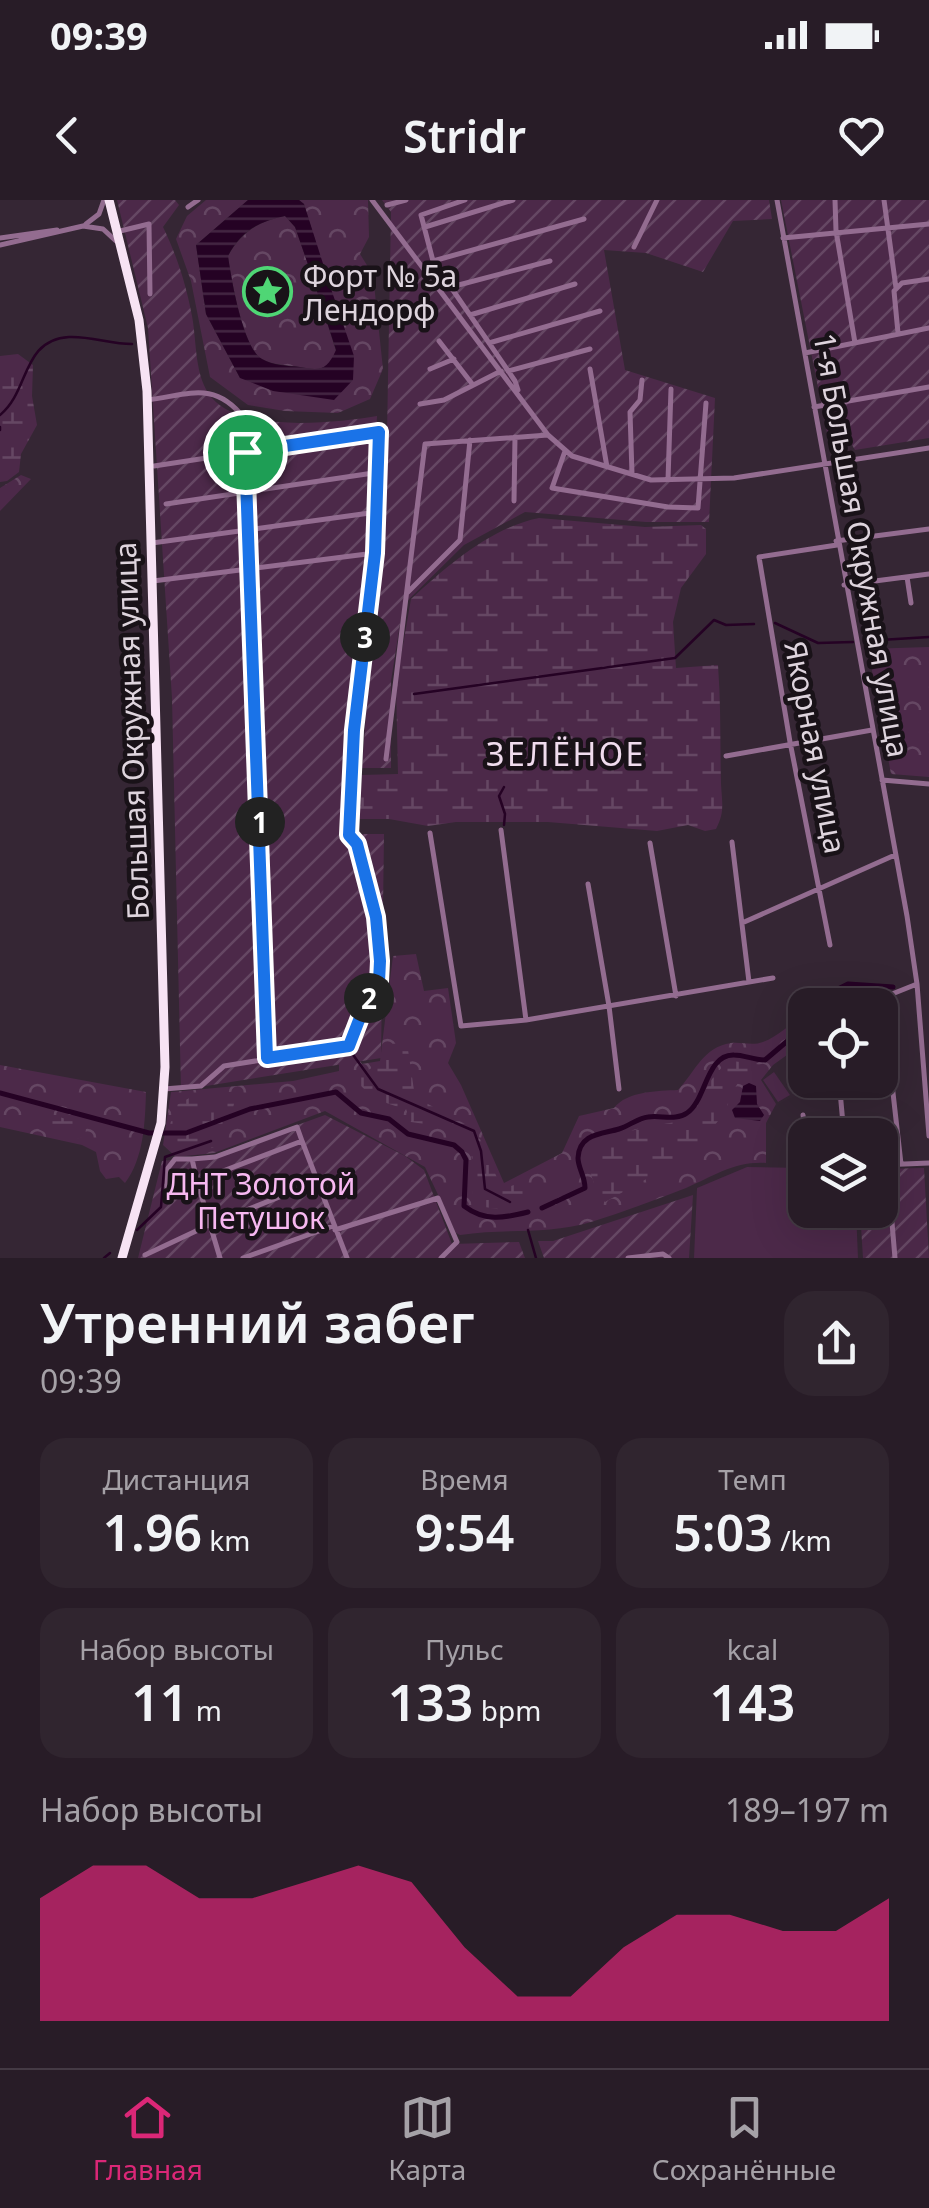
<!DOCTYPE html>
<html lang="ru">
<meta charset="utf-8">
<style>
:root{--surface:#281c27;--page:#30252f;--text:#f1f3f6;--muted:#a5a1a7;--line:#443a44;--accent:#db2777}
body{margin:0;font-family:"Noto Sans",sans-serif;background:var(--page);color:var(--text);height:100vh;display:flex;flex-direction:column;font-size:38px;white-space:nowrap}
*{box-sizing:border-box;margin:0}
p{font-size:32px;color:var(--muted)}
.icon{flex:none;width:55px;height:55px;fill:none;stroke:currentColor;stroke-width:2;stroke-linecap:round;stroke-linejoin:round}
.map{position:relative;height:1058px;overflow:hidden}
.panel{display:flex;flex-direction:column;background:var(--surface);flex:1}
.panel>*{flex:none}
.controls{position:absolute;left:788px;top:788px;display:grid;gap:20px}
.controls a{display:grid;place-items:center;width:110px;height:110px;border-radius:20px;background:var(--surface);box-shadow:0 10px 40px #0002,0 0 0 2px var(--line);font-size:50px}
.pin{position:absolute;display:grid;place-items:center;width:85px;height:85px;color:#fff;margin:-42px;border:5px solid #fff;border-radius:50%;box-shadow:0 2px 10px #0007}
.km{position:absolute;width:50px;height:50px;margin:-25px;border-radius:50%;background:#222;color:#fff;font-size:28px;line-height:50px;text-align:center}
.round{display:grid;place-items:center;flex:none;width:105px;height:105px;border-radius:30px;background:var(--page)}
.overview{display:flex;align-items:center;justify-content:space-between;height:170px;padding:0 40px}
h1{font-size:55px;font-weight:600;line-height:75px}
.metrics{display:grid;grid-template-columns:repeat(3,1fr);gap:15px;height:170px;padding:10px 40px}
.metrics div{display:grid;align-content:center;border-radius:25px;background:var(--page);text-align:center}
.metrics b{font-size:50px;font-weight:600}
.metrics small{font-size:28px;font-weight:400}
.metrics p{font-size:28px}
.chart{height:280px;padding:20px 40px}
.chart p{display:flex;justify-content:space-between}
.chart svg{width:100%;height:180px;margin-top:10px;fill:var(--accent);opacity:.7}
.status{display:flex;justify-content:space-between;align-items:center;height:70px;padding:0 50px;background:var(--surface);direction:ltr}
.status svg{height:28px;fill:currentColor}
header{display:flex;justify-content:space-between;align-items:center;height:130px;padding:0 40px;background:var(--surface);font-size:45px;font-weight:600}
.dock{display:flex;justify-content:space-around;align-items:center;height:140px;border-top:2px solid var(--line);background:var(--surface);font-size:28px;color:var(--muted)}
.dock a{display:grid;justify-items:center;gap:5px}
.dock .active{color:var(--accent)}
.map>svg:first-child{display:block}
.forest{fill:url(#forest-crowns)}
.wetland{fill:url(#wetland-marsh)}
.garden{fill:url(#garden-furrows)}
.pitch{fill:#4c2949}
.water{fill:url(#water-rules)}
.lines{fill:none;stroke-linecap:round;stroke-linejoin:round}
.stream{stroke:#250224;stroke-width:2.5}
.canal{stroke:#250224;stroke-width:5}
.minor{stroke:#936c90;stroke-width:5}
.highway{stroke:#f7e3f4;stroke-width:9}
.route-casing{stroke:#fff;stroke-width:20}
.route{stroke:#1a73e8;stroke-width:12}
.labels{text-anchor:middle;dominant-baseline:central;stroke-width:9;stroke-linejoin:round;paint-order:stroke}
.poi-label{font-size:30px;fill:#ded4dd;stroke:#191218;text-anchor:start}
.street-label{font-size:30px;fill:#ded4dd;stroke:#191218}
.park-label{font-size:30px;fill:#f7b8f1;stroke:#191218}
.neighbourhood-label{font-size:32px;letter-spacing:2.5px;fill:#f0dcee;stroke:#191218}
</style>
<div class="status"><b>09:39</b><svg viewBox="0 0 49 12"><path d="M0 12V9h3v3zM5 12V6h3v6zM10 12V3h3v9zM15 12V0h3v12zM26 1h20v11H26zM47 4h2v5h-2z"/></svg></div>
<header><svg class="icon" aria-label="back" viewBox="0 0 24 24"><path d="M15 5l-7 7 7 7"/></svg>Stridr<svg class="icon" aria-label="heart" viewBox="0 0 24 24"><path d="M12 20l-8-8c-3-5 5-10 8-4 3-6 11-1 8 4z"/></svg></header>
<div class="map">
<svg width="929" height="1058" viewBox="0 0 929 1058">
<defs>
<pattern id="forest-crowns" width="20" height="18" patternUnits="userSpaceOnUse" patternTransform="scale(2.5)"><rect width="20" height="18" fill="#4c2949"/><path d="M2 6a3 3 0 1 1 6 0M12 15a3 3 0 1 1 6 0" fill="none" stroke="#654763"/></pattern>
<pattern id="wetland-marsh" width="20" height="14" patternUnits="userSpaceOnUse" patternTransform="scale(2.5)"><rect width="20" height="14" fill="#4c2949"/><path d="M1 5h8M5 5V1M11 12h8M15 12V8" fill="none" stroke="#654763"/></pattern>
<pattern id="garden-furrows" width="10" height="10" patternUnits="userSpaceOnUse" patternTransform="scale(2.5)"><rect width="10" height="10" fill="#4c2949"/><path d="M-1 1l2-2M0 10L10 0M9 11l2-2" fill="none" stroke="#654763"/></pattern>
<pattern id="water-rules" width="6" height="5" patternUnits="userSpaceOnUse" patternTransform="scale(2.5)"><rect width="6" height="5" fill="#250224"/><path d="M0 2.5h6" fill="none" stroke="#442643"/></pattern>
</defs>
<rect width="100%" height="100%" fill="#352634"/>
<path class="forest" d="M 206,0 L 248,0 L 196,45 L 206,114 L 240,178 L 353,180 L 328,80 L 315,85 L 336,151 C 327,170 321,171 300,167 C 288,165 272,165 262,159 C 243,149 231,77 228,56 C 241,32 259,21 285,16 L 295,27 L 312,76 L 325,73 L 304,4 L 299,0 L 368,0 L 369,37 L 360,54 L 373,75 L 383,169 L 370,199 L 338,213 L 285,211 L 248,205 L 210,177 L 191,81 L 176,39 L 187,16 Z
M 21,275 L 31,279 L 0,311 L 0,288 Z
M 929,447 L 929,577 L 891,574 L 868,449 Z
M 416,754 L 424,791 L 448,788 L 456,843 L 448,863 L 461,885 L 504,983 L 562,953 L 579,916 L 614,908 C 627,891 658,891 678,890 C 695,872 703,847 731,843 C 742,842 753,846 763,842 C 778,837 789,823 805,817 L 805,842 L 773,865 L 761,880 L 776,904 L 766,923 L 766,963 C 735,961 714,976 686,988 C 655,1000 623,1012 591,1022 C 548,1035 504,1028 460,1035 L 456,1033 L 425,967 L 325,911 L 214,953 L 176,957 L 163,945 L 171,892 L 293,881 L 339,871 L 339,850 L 352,849 L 362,864 L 380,861 L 393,756 Z
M 0,865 L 146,892 C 145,922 144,958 125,983 L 119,977 L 106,979 L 100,971 L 96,952 L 82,945 L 0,927 Z"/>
<path class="wetland" d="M 18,154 L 33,165 L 32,196 L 37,225 L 21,254 L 19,272 L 7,281 L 0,282 L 0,156 Z
M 539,318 L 645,327 L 701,325 L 706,329 L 706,354 L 681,388 L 673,422 L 676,468 L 718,465 C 721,505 720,544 721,584 C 722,603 725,612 716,629 L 705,631 L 688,625 L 657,631 L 548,622 L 456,622 L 428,626 L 389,619 L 359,619 L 362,575 L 398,574 L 396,485 L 411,399 C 448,365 490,328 539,318 Z
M 407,843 L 415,897 L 476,930 L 502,989 L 520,983 L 531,1005 L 503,1010 L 473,1005 C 472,944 481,932 411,922 L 406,909 C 386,904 365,896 355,877 L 383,862 L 389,844 Z
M 732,861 L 764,865 L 756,886 L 749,883 L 746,876 C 731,885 731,903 722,916 C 692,956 647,979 605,1002 C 593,988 588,968 588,950 C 619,929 651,927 686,920 C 702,902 710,871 732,861 Z
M 237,891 L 225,942 L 212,948 L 178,954 L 165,944 L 175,906 L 191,897 Z
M 43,912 L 82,924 L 86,928 L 85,937 C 71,941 47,935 35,927 L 39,915 Z"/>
<path class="garden" d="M 117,0 L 175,0 L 179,5 L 163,27 C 177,56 186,84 192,116 C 197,142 194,177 212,198 C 242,233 335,223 377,216 L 353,634 L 384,634 L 381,858 L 181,890 L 172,498 L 148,128 Z
M 382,0 L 769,0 L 772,19 L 733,21 L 703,72 L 646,53 L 604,50 L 625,170 L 715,198 L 709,322 L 646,322 L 525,312 L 464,345 L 403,405 L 391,481 L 391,568 L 362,568 L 387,235 L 391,12 Z
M 781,0 L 929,0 L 929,238 L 855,250 L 849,240 L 829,243 Z
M 325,915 L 405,956 L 424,970 L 452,1044 L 519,1042 L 525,1058 L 138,1058 L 162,961 L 215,955 Z
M 924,968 L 929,1058 L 863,1058 L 860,1010 L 880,1010 L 880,969 Z
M 693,995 L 689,1058 L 544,1058 L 538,1041 L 553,1041 Z"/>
<path class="pitch" d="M 774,872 L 790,895 L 778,902 L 763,880 Z
M 747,967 L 805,968 L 805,1010 L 856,1010 L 858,1058 L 694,1058 L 697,988 Z"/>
<path class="water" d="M 248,0 L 299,0 L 304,4 L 326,73 L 312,76 L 295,27 L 285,16 C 259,21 240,32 228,56 C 231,77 243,149 262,159 C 272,165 288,166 300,167 C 321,171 327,170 336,150 L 315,85 L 328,80 L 354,156 L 353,180 L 334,200 L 273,191 L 240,178 L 206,114 L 196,45 Z
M 749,883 L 756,886 L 757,904 L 764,915 L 760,921 L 735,918 L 732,910 L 740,902 L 743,886 Z"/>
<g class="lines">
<path class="stream" d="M 0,215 C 30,191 21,140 69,137 C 91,136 110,144 132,144
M 0,227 L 0,230
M 775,423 L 818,443 L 853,442
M 864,441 L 929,437
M 414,494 L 675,458 L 714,420 L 726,425 L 754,424
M 504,587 L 499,596 L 505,614 L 504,625
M 351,852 L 378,889 L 474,931 L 481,951 L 485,989 L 510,1002
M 137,1030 L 161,1007 L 165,957 L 211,941
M 528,1030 L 536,1058
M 104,1058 L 110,1053"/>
<path class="canal" d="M 832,805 L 840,788 L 848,784 L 893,787
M 0,893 L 149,933 L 186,933 L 250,909 L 336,892 L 361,913 L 389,919 L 408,934 L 454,945 L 462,952 L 466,960 L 464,1006 C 485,1022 504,1018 528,1012
M 542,1008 L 585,988 C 585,976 578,968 578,958 C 579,933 603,934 619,929 C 629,926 638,918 648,917 C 661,915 676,921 687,913 C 706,901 706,854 734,855 C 744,855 754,860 765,860 L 798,832 L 805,830"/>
<path class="minor" d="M 372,0 L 548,235 L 572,256 L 651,280 L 734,278 L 929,248
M 465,0 L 421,15 L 433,61 L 515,181 L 518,190
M 777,0 L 907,716 L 917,784 L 929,936
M 835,0 L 836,31 L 855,143
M 884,0 L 896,88
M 387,5 L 406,0
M 188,7 L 198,0
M 86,24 L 99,14 L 104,0
M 425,27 L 513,0
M 116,32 L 149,24 L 150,94
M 0,38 L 57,30
M 783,38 L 929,24
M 0,45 L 83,26 L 103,29 L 116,41
M 634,47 L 657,0
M 433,61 L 584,19
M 451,87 L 550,61
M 470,115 L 575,84
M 898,133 L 894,91 L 902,83 L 929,79
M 439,141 L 473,185
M 489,143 L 600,111
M 805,153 L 929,128
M 430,169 L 454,159
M 590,169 L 607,267
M 508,171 L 590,149
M 147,200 C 189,195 214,180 244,218 L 267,858
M 420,204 L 444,200 L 501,171
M 814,207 L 929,187
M 565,251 L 552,288 L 668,307 L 698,308 L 706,203
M 154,266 L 379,232 L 375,353 L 355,530 L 349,635 L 357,644 L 376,717 L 380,761 L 379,782 L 366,803 L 349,846 L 224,866 L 201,886 L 164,889
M 632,274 L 630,212 L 640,200 L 642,180
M 668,280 L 671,189
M 514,301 L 515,237
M 166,304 L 380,272
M 836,341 L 929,329
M 152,343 L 377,312
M 907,377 L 911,403
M 153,381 L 375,353
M 844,385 L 929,374
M 408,392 L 460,340 L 470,240
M 726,556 L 872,530
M 386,559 L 425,244 L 548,235
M 882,580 L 929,584
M 501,630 L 526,820
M 430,633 L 461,826 L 526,820 L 773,778
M 732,642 L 749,782
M 650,643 L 676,796
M 588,684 L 609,806 L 619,889
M 742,723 L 895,655
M 830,745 L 790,542 L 759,357 L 837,345
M 859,792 L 887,796 L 917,784
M 882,795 L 901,964
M 839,880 L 844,935
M 803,915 L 806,935
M 192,959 L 215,957 L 297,927 L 302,941
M 887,964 L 895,1058
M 880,965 L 929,963
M 167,989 L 168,968 L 175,959 L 192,959 L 197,981
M 335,1030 L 438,998 L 457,1042 L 441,1058
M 145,1055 L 211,1024 L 317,982
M 220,1058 L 197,981 L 302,941 L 347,1058
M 243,1058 L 333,1026
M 628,1058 L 663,1054 L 669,1058"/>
<path class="highway" d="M 109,0 L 139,120 L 147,191 L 165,867 L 161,923 L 122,1058"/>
</g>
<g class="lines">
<defs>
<path id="route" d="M 379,232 L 375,353 L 354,530 L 349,635 L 357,644 L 376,717 L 380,761 L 379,782 L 366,802 L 349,846 L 267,858 L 245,252 Z"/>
</defs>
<use href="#route" class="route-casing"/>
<use href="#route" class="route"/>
</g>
<defs>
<symbol id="sight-ring" viewBox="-11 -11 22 22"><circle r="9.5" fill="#191218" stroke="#4fd675" stroke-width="1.5"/><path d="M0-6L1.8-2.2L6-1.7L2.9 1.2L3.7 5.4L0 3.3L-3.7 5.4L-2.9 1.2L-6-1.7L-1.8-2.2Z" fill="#4fd675"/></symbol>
</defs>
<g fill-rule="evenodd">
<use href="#sight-ring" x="240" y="64" width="55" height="55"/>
</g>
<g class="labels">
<g class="poi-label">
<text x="303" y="75">Форт № 5а<tspan x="303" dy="34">Лендорф</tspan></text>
</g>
<g class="street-label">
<text transform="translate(862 345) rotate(80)">1-я Большая Окружная улица</text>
<text transform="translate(131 531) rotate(-92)">Большая Окружная улица</text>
<text transform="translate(816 547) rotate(79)">Якорная улица</text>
</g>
<g class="park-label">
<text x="261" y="983">ДНТ Золотой<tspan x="261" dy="34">Петушок</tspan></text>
</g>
<g class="neighbourhood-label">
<text x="566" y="553">ЗЕЛЁНОЕ</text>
</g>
</g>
</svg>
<div class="controls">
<a><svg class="icon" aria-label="locate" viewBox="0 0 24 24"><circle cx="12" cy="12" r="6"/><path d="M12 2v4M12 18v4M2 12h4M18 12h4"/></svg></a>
<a><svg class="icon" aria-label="layers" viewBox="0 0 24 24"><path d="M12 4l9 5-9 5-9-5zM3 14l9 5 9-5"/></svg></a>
</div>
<div class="pin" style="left:245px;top:252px;background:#1e9e55"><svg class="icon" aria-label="arrive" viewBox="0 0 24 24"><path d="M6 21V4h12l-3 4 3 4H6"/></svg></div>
<b class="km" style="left:260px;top:622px">1</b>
<b class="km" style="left:369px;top:798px">2</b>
<b class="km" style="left:365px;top:437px">3</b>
</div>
<section class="panel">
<div class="overview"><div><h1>Утренний забег</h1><p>09:39</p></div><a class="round"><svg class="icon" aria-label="share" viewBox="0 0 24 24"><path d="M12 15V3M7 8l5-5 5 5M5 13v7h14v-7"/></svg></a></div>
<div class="metrics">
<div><p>Дистанция</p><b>1.96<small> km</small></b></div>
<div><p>Время</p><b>9:54</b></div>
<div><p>Темп</p><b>5:03<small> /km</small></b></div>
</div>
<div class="metrics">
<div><p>Набор высоты</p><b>11<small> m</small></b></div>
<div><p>Пульс</p><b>133<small> bpm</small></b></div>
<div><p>kcal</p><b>143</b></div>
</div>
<div class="chart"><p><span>Набор высоты</span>189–197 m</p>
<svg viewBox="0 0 160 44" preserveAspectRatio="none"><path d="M0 44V14L10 6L20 6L30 14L40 14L50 10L60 6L70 10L80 26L90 38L100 38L110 26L120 18L130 18L140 22L150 22L160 14V44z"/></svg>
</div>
</section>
<nav class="dock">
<a class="active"><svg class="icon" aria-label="home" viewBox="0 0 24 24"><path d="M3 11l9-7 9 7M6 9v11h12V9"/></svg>Главная</a>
<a><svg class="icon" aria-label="map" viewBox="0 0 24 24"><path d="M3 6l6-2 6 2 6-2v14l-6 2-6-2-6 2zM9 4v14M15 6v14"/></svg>Карта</a>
<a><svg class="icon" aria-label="saved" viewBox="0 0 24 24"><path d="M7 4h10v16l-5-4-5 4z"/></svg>Сохранённые</a>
</nav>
